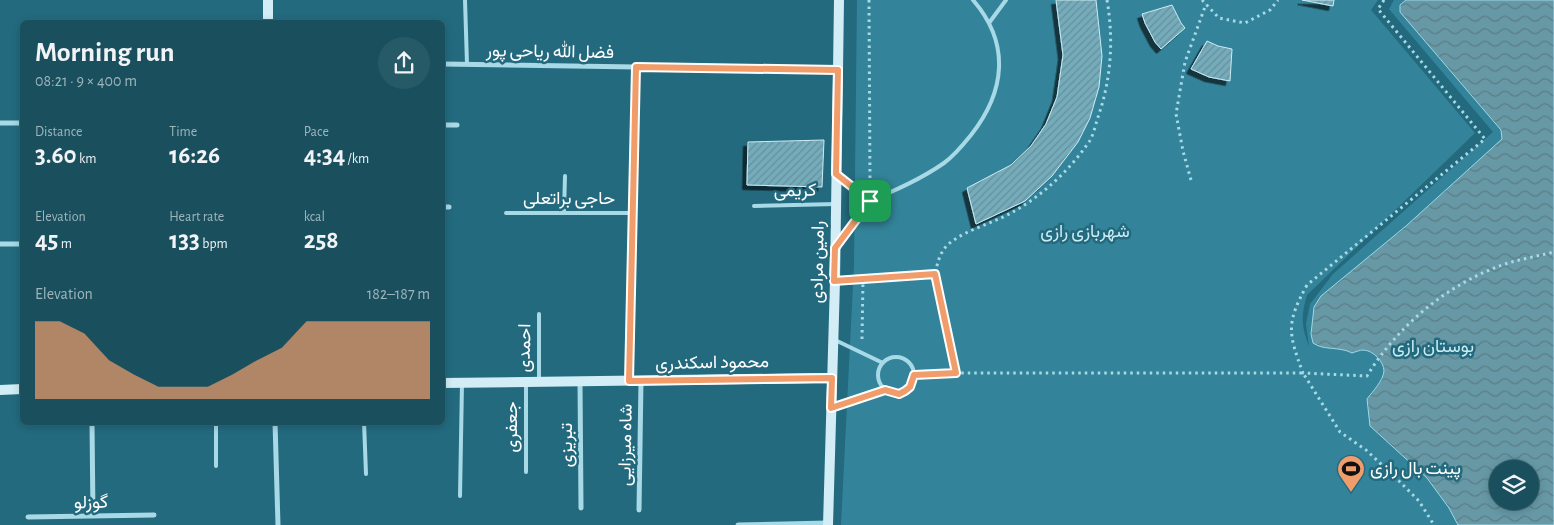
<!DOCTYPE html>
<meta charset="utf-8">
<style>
:root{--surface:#1a505e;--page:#275a67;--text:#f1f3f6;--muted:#9fb5bc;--line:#386773;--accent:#f19d6b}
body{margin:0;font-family:"Alegreya Sans",Vazirmatn,sans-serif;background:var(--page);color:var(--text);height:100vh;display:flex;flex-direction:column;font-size:19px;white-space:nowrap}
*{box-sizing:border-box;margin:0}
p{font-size:16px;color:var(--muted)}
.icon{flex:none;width:28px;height:28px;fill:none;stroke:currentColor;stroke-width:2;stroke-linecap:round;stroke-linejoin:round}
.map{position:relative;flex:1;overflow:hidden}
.sheet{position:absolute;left:20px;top:20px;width:425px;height:405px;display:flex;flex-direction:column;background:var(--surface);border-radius:8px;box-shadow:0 2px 8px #0003,0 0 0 1px var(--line)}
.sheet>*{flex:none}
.tools{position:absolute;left:1489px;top:460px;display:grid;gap:10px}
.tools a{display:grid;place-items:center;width:50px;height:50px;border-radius:50%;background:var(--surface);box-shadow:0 2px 8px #0003,0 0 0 1px var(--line);font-size:25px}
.pin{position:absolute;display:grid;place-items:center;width:42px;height:42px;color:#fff;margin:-21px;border-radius:10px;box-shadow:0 2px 8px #0006}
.round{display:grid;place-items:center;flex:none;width:52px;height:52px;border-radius:26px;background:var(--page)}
.headline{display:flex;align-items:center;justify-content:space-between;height:85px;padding:0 15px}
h1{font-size:28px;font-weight:700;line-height:38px}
.metrics{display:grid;grid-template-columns:repeat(3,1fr);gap:8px;height:85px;padding:5px 15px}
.metrics div{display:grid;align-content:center}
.metrics b{font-size:25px;font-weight:700}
.metrics small{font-size:14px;font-weight:400}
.metrics p{font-size:14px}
.chart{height:140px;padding:10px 15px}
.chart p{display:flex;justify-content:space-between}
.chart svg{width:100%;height:90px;margin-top:5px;fill:var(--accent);opacity:.7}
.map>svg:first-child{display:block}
.park{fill:#33849a;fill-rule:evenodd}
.water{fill:url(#water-waves);stroke:#9cd9e7;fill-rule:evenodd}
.building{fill:url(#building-hatch);stroke:#cbecf5;filter:url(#shadow)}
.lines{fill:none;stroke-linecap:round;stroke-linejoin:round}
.path{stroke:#a8d9e6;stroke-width:3;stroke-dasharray:2.5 4;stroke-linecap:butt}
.lane{stroke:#a8d9e6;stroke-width:4}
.street{stroke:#a8d9e6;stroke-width:5}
.secondary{stroke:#d2edf5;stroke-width:10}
.route-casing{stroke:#fff;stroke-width:10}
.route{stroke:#f19d6b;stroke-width:6}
.labels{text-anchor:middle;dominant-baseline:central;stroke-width:5;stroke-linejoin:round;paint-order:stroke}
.street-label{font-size:18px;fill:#fff;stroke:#236a7e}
.park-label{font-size:18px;fill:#cbecf5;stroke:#236a7e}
.poi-label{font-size:18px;fill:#fff;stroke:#236a7e;text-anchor:start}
</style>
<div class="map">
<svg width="1554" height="525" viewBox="0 0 1554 525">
<defs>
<pattern id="water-waves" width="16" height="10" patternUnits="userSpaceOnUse" patternTransform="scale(1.25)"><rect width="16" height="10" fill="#6698a6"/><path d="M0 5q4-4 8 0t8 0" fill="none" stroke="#5d7d86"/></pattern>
<pattern id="building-hatch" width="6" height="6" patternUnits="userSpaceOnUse" patternTransform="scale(1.25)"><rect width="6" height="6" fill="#74acbb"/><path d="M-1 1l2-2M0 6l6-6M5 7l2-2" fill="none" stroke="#688f9a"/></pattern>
<filter id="shadow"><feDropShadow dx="-4.5" dy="4.5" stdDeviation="0" flood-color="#0009"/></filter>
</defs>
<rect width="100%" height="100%" fill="#236a7e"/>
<path class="park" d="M 857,0 L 1378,0 L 1371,10 L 1475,133 L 1307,295 C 1301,315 1301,326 1309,346 L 1306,324 L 1310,304 L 1333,274 L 1493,132 L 1389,9 L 1394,0 L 1554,0 L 1554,525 L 841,525 L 854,265 ZM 1498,469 L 1530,469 L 1530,501 L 1498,501 Z"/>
<path class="water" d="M 1406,0 L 1554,0 L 1554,525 L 1458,525 L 1449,508 L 1427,478 L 1370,426 L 1367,399 C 1373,391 1383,381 1384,371 C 1384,362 1373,350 1363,350 C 1360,350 1355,352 1352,353 C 1339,346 1324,351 1313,343 L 1311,334 L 1314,307 L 1321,296 L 1406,226 L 1502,139 L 1501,130 L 1400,12 L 1400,5 ZM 1498,469 L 1530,469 L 1530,501 L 1498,501 Z"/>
<path class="building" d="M 1056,0 L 1096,0 L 1102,56 L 1099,87 L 1090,118 L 1078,142 L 1052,176 L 1025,201 L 976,224 L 967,188 L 1011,165 L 1031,146 L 1046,124 L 1057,97 L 1063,55 Z
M 1302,0 L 1334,0 L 1333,6 Z
M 1172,5 L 1181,23 L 1185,28 L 1161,49 L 1155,42 L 1145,23 L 1142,14 Z
M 1207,41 L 1218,46 L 1232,49 L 1230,81 L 1209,77 L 1191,69 Z
M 824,140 L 822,187 L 747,185 L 748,142 Z"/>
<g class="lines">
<path class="path" d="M 869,0 L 870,184
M 1107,0 C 1114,41 1111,81 1097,120 C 1095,127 1093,136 1089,142 C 1069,171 1042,196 1011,213 C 992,224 957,232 944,249 C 939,256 937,265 935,274 L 956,373 L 1303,373 L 1340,432 L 1366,450 L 1396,478 L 1419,501 L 1434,525
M 1202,0 L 1219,18 L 1245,23 L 1270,10 L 1278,0
M 1384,0 L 1378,9 L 1485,139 L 1307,285 C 1286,323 1288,333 1303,373 L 1367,376 C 1398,325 1449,283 1505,264 C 1521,259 1538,256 1554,252
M 1191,180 L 1183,151 L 1176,114 L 1185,62 L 1206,4
M 850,280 L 935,274
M 862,339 L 863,279
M 915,375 L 956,373"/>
<path class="lane" d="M 465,0 L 467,64
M 989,23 L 1006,0
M 838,175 L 870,201 L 839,243
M 870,201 C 896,190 921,179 944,163 C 955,155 963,145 971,135 C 1005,92 1011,44 973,0
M 754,206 L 836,204
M 564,212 L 565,176
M 506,213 L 633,213
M 835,340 L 883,363
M878 375a18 18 0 1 1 36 0a18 18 0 1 1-36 0Z
M 539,382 L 539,314
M 833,407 L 885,390
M 216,422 L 216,466
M 364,422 L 366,474
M 526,472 L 526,382
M 460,496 L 462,383"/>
<path class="street" d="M 442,64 L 838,70
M 0,123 L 22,123
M 442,125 L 457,125
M 442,207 L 449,207
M 0,244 L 22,244
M 580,381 L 581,508
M 629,381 L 635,104
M 92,422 L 93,516
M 275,422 L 278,525
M 639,510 L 641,381
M 28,517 L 154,515
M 738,525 L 828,523"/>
<path class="secondary" d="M 268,0 L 268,22
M 442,383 L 832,378
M 0,390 L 22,389
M 828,525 L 835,281 L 839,0"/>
</g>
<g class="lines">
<defs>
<path id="route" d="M 636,67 L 838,70 L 836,174 L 870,201 L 835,248 L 834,281 L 935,274 L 956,373 L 914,375 L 910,387 L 905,391 L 899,394 L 885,390 L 831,408 L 832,378 L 629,381 Z"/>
</defs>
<use href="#route" class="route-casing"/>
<use href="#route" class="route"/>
</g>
<defs>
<symbol id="stadium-pin" viewBox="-11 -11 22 30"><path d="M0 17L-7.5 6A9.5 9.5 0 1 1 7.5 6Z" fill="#f19d6b" stroke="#236a7e"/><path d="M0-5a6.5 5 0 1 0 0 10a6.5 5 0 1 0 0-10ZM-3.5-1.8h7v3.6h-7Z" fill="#111"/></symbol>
</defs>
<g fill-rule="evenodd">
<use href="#stadium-pin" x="1335" y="453" width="32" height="43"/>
</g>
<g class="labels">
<g class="street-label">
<text transform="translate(550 52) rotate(1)">فضل الله ریاحی پور</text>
<text transform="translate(795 191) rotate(-1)">کریمی</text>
<text x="569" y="199">حاجی براتعلی</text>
<text transform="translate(818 262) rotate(-89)">رامین مرادی</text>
<text transform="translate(525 348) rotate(-89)">احمدی</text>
<text transform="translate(712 363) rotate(-1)">محمود اسکندری</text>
<text transform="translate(512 427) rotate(-90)">جعفری</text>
<text transform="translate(567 445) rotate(-90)">تبریزی</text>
<text transform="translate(626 445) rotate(-89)">شاه میرزایی</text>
<text transform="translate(91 503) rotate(-1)">گوزلو</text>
</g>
<g class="park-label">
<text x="1085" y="232">شهربازی رازی</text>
<text x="1433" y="347">بوستان رازی</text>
</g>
<g class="poi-label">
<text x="1370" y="469">پینت بال رازی</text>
</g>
</g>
</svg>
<div class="tools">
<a><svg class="icon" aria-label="layers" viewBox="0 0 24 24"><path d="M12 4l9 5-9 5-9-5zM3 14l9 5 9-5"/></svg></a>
</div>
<div class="pin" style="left:870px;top:201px;background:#1e9e55"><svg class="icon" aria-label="arrive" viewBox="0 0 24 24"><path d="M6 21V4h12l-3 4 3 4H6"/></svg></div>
<section class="sheet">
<div class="headline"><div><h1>Morning run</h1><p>08:21 · 9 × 400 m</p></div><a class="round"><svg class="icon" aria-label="share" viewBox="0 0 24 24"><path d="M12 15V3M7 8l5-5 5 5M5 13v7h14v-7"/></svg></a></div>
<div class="metrics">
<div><p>Distance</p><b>3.60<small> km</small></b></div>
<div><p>Time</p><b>16:26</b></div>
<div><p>Pace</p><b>4:34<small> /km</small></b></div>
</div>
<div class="metrics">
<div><p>Elevation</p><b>45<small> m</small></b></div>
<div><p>Heart rate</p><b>133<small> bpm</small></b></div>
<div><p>kcal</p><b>258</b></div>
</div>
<div class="chart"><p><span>Elevation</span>182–187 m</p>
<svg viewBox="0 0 160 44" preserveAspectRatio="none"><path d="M0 44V6L10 6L20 12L30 25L40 32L50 38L60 38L70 38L80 32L90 25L100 19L110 6L120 6L130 6L140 6L150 6L160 6V44z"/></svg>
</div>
</section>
</div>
